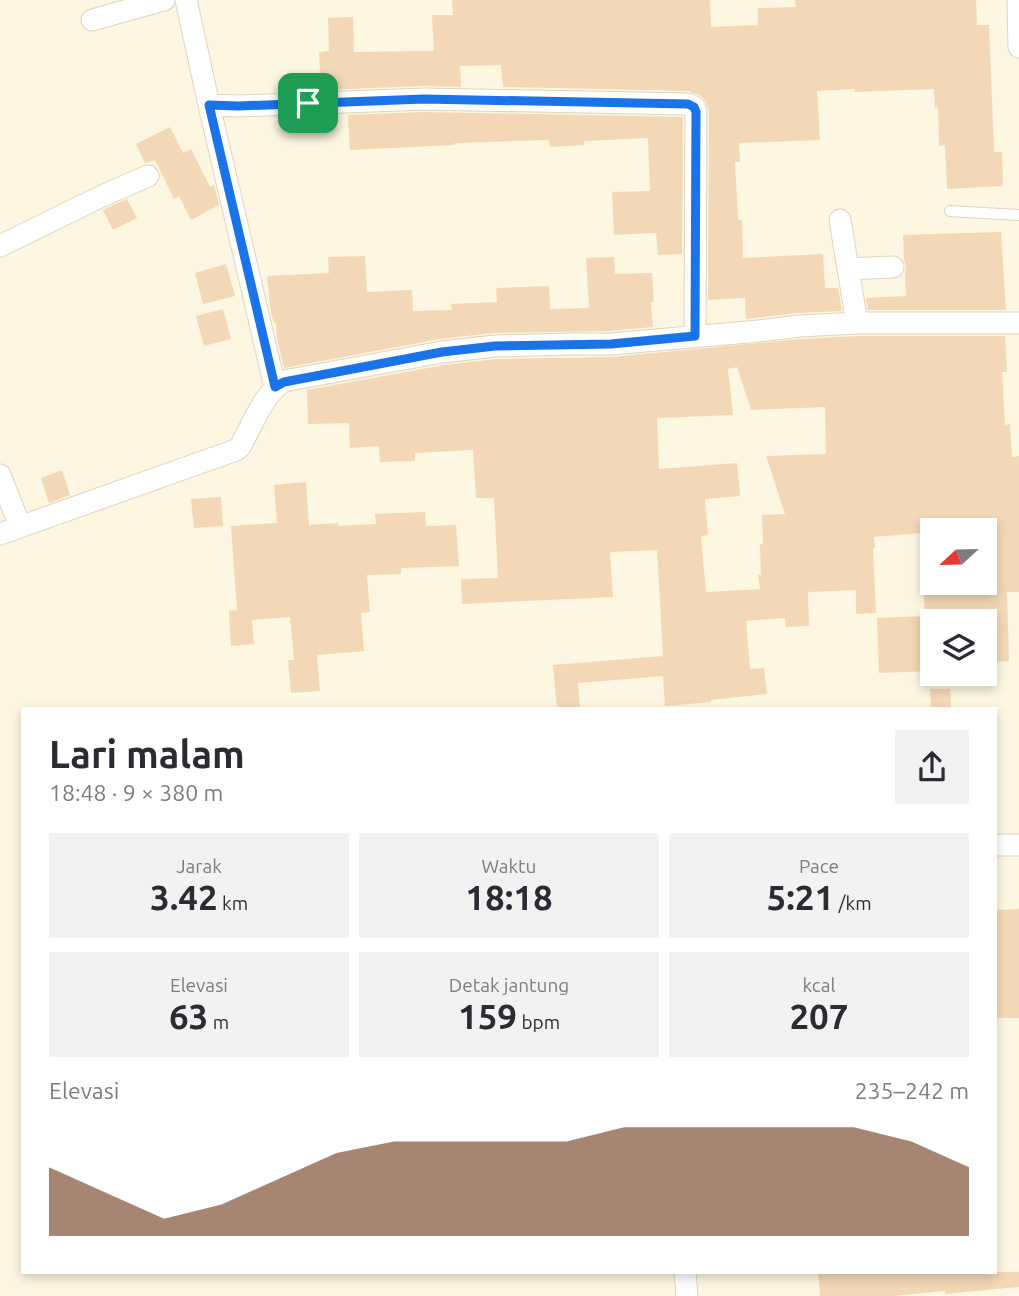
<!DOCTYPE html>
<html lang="id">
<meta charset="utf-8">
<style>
:root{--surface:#fff;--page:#f2f2f3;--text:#2b2b33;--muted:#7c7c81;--accent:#815239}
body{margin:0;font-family:Ubuntu,sans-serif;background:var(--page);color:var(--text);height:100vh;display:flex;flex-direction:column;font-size:26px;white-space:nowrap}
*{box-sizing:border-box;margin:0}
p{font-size:23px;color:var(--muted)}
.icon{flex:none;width:38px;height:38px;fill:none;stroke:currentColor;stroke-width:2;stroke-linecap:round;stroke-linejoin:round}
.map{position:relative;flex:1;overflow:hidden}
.panel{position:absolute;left:21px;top:707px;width:976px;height:567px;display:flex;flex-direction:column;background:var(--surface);border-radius:0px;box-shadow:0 4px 10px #0003}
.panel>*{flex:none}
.needle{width:46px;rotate:248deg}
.tools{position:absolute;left:920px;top:518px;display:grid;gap:14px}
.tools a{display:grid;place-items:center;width:77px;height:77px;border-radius:0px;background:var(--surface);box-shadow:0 4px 10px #0003;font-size:35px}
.pin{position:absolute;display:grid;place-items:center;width:60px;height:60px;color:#fff;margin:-30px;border-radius:14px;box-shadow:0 4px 10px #0006}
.round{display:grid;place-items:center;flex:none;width:74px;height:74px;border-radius:0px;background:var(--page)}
.headline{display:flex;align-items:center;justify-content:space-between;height:119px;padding:0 28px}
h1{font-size:38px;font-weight:600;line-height:52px}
.metrics{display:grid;grid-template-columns:repeat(3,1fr);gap:10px;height:119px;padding:7px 28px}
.metrics div{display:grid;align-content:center;border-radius:0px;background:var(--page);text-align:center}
.metrics b{font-size:35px;font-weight:600}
.metrics small{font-size:19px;font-weight:400}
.metrics p{font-size:19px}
.chart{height:196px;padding:14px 28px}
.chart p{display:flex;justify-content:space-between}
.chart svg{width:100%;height:126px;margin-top:7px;fill:var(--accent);opacity:.7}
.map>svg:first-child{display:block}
.building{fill:#f3d8b7;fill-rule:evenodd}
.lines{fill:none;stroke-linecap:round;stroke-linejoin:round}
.service-casing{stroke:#e1d3bc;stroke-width:12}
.minor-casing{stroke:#e1d3bc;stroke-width:23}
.service{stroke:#fff;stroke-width:10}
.minor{stroke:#fff;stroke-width:21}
.route-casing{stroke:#fff;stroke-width:14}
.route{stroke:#1a73e8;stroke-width:9}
</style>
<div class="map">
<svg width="1019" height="1296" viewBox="0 0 1019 1296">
<rect width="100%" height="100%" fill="#fdf6e0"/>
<path class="building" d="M 452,0 L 710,0 L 711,27 L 758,25 L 758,8 L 796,7 L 795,0 L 976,0 L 977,25 L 989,25 L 994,152 L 1002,152 L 1003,186 L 947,189 L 945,145 L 939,146 L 938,107 L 935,108 L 934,89 L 855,92 L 855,89 L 817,91 L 820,140 L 739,143 L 740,162 L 735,162 L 738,220 L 742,220 L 743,258 L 823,254 L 825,288 L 838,288 L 842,311 L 798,313 L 746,319 L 745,298 L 708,300 L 709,112 L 706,102 L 700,95 L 688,91 L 503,87 L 501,65 L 460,66 L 461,87 L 424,86 L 321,90 L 319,52 L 329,51 L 328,18 L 353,17 L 354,52 L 434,51 L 432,15 L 453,15 Z
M 424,112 L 683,117 L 682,254 L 658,255 L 656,233 L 614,235 L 612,192 L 650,191 L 648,138 L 584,141 L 584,145 L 550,147 L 549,140 L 455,143 L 455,145 L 350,150 L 348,115 Z
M 170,127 L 183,153 L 191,149 L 210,187 L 214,185 L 219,205 L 191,220 L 179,196 L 174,199 L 155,160 L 145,163 L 136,144 Z
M 127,199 L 137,218 L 113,230 L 103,210 Z
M 1001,232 L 1006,310 L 868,310 L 866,298 L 906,296 L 905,273 L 906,266 L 904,260 L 903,235 Z
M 365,256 L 367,292 L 412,290 L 413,311 L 452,310 L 451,304 L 497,302 L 496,288 L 549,286 L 550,309 L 589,308 L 586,258 L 614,257 L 615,274 L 652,273 L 654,302 L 651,302 L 653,327 L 610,331 L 494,333 L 440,339 L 284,368 L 277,338 L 276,323 L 274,323 L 271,313 L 267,276 L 329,273 L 328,257 Z
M 226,264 L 235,296 L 203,304 L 195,273 Z
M 223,309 L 231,339 L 204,346 L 196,316 Z
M 857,336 L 1005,336 L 1007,372 L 1002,372 L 1005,425 L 1010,424 L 1012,457 L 1019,456 L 1019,592 L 1007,592 L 1009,661 L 992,662 L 990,621 L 933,621 L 933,671 L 879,673 L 877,618 L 925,616 L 923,583 L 985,583 L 985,572 L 987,571 L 985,530 L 933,530 L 933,532 L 874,537 L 875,548 L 873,548 L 876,613 L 856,614 L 856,590 L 808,592 L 809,626 L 786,627 L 785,618 L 746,621 L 750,669 L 764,668 L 767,694 L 711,700 L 711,702 L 665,706 L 663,676 L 578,683 L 580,709 L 557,709 L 553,665 L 663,656 L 657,550 L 610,552 L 613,597 L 462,604 L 461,579 L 498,578 L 494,498 L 476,498 L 473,450 L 415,453 L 415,461 L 380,462 L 379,446 L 350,448 L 349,423 L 308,424 L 307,390 L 444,365 L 496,359 L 612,357 L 801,339 ZM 737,367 L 751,410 L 825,407 L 826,454 L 766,456 L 785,514 L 762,515 L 763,544 L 760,544 L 761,575 L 758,575 L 760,589 L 706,592 L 701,536 L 708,535 L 705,499 L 740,496 L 737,463 L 659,469 L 657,418 L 733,415 L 728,369 Z
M 62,470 L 70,495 L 49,503 L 41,478 Z
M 306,482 L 309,525 L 338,523 L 338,526 L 376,524 L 375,514 L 425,512 L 426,526 L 456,525 L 459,566 L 401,568 L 401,574 L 367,575 L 370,612 L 361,613 L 364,651 L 317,655 L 320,691 L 291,693 L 288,660 L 294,660 L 290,617 L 252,620 L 254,644 L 231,646 L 229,611 L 237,610 L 231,526 L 277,523 L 274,485 Z
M 221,497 L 223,526 L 194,528 L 191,499 Z
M 930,689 L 950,689 L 951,709 L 931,709 Z
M 1019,909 L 1019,1018 L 996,1018 L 996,910 Z
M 818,1272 L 1019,1272 L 1019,1287 L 945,1294 L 945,1291 L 892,1296 L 820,1296 Z"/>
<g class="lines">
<defs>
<path id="service" d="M 950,211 L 1019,215"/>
<path id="minor" d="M 186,0 L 209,105 L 275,387
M 1018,0 L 1019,47
M 92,20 L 164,0
M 209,105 L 238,106 L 424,99 L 688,104 L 694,107 L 696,112 L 695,336
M 840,220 L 857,323
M 0,246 L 102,196 L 148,176
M 848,269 L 893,267
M 0,475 L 20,526
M 0,534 L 236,450 L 240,447 C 252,426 263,394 284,381 L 442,352 L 495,346 L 569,344 L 611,344 L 759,331 L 800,326 L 857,323 L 1019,323
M 996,845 L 1019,845
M 685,1272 L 687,1296"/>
</defs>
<use href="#service" class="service-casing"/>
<use href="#minor" class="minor-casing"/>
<use href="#service" class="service"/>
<use href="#minor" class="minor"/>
</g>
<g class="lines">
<defs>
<path id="route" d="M 424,99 L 688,104 L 694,107 L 696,112 L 695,336 L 611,344 L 495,346 L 442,352 L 284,382 L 275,387 L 209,105 L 238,106 Z"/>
</defs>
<use href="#route" class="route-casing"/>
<use href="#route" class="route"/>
</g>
</svg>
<div class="tools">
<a><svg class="needle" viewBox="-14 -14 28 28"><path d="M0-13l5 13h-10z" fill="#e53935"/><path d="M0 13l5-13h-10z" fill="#7c7c81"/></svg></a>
<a><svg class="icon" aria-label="layers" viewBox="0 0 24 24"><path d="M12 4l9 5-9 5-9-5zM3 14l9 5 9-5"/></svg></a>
</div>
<div class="pin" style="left:308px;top:103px;background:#1e9e55"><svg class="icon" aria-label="arrive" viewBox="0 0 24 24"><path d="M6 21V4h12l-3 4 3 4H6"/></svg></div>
<section class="panel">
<div class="headline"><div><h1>Lari malam</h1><p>18:48 · 9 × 380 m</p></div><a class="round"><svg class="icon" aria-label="share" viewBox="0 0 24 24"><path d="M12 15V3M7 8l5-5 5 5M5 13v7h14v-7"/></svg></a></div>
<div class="metrics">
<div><p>Jarak</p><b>3.42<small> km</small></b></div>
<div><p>Waktu</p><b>18:18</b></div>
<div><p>Pace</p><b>5:21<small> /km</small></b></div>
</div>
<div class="metrics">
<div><p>Elevasi</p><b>63<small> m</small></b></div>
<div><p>Detak jantung</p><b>159<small> bpm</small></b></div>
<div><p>kcal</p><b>207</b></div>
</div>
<div class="chart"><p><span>Elevasi</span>235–242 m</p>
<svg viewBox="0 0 160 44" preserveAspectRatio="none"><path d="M0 44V20L10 29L20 38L30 33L40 24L50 15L60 11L70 11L80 11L90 11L100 6L110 6L120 6L130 6L140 6L150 11L160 20V44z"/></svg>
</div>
</section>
</div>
